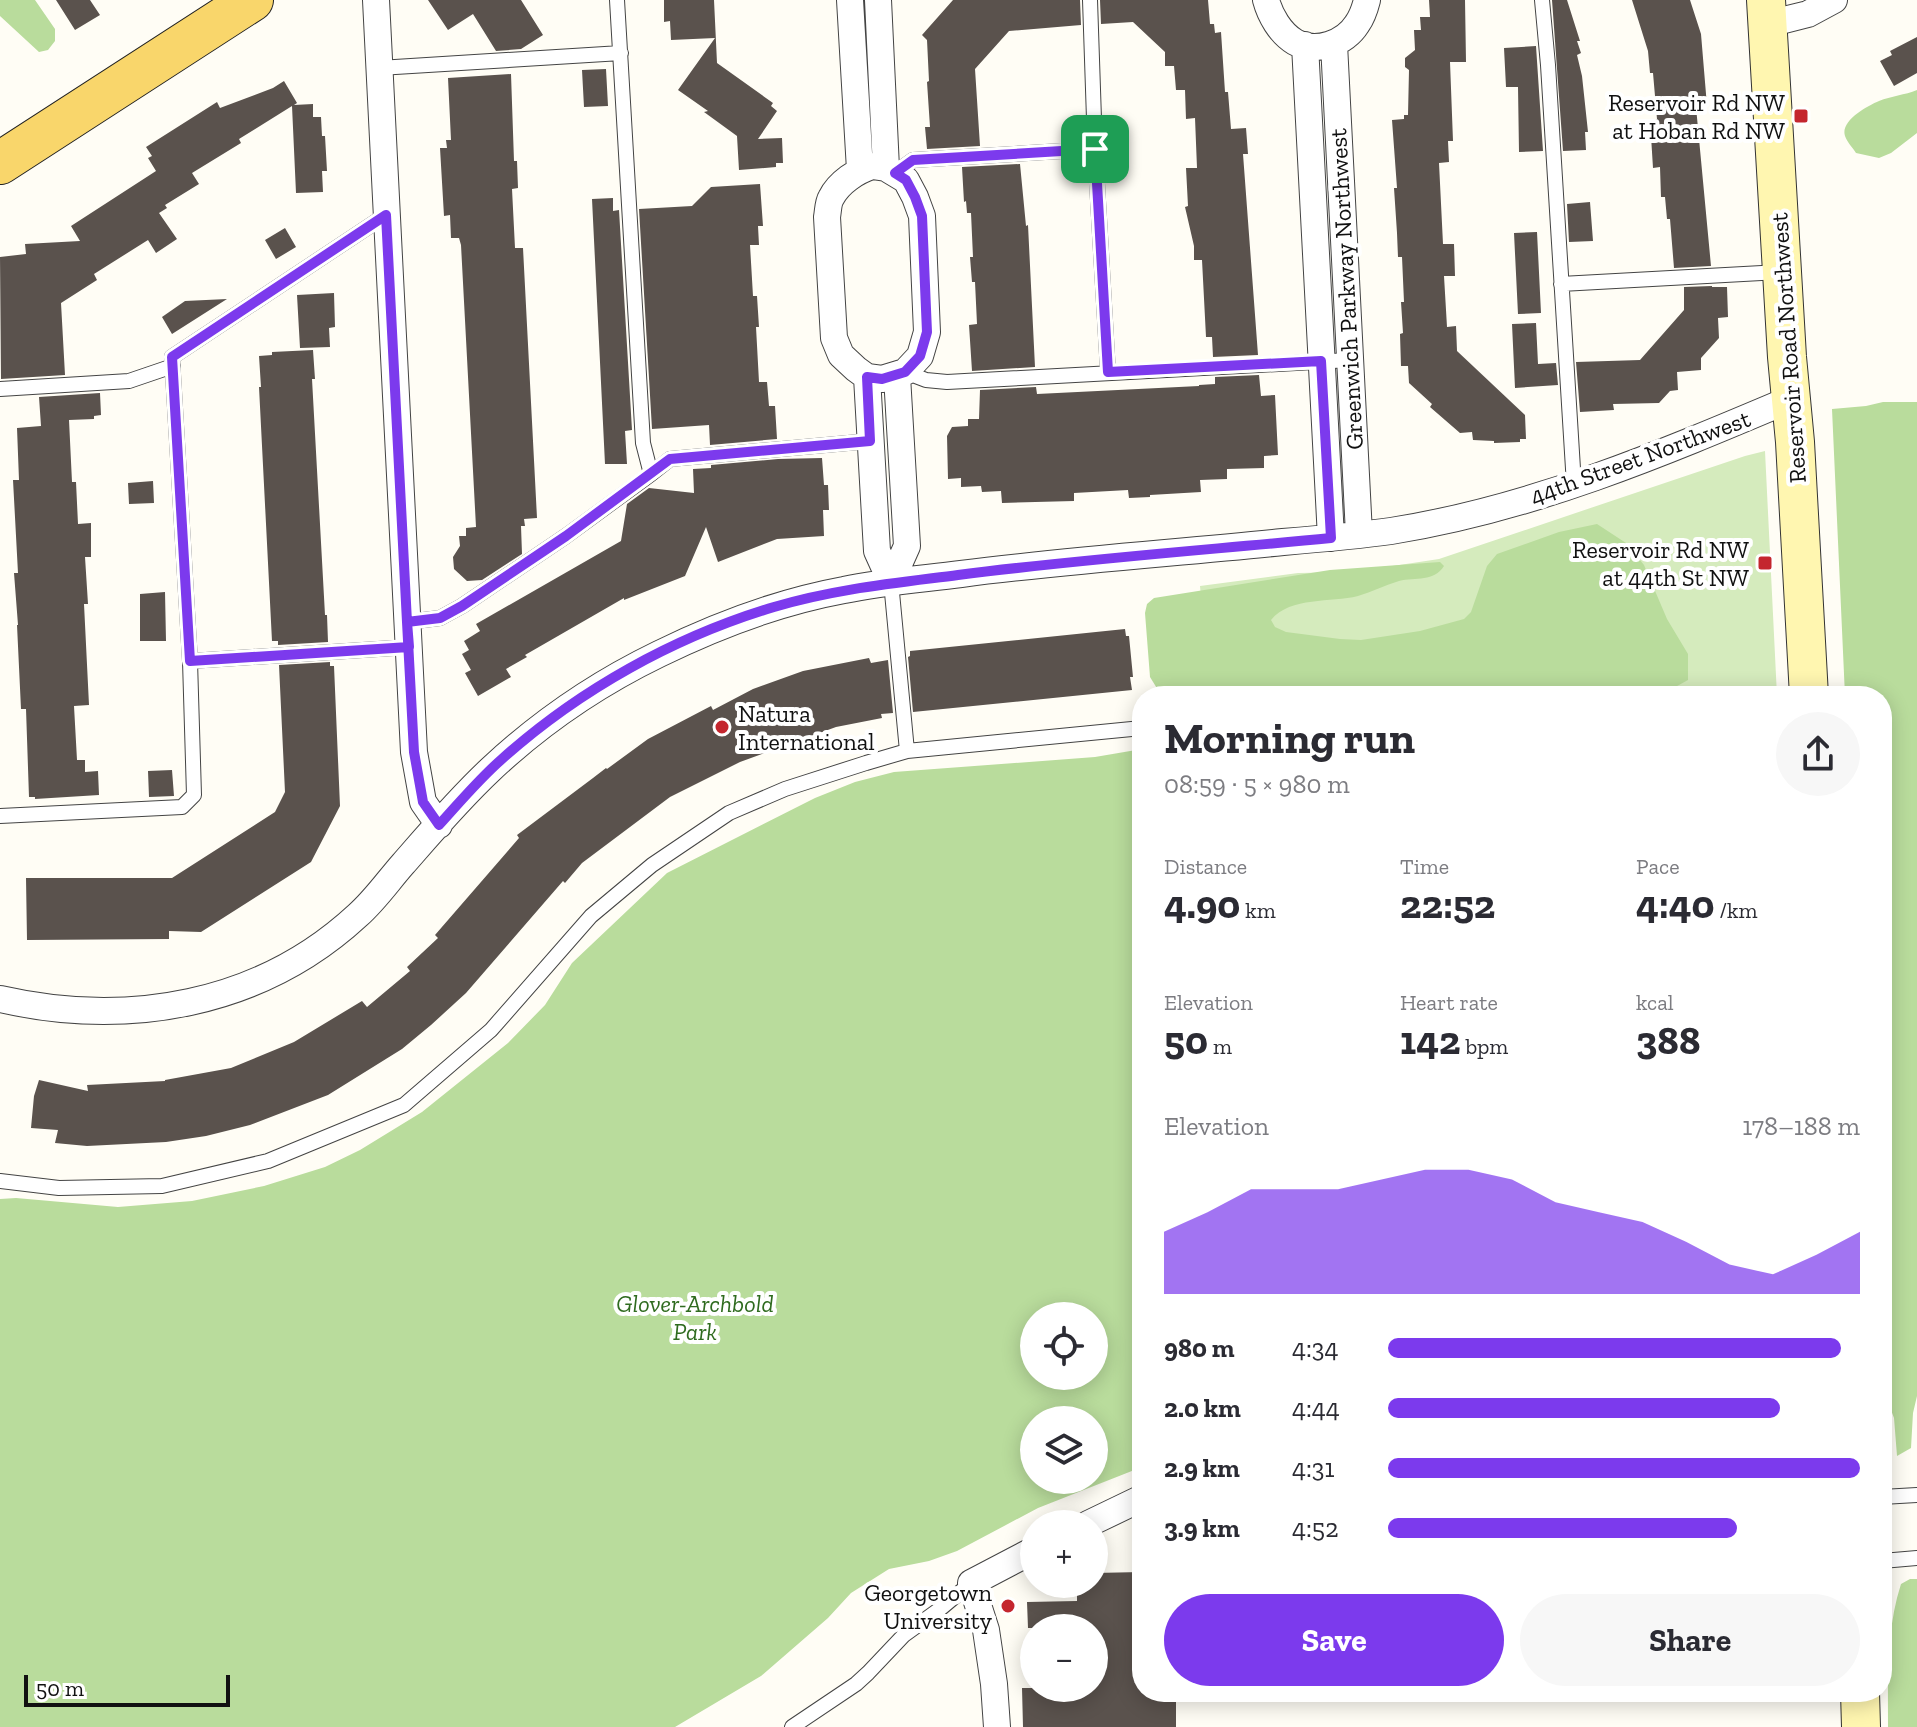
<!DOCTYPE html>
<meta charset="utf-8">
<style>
:root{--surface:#fff;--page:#f7f7f7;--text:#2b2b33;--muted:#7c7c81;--accent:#7c3aed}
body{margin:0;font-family:"Zilla Slab",serif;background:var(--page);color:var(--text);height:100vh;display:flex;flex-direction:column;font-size:30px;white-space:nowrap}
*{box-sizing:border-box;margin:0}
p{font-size:26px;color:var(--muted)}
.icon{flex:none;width:44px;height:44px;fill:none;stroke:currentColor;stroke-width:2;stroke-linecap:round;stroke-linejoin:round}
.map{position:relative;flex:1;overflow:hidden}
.panel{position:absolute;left:1132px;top:686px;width:760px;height:1016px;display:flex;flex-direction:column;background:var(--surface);border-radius:32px;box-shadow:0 4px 20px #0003}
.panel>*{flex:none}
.fabs{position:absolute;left:1020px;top:1302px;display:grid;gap:16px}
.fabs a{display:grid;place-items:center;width:88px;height:88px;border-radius:50%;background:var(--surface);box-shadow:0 4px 20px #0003;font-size:40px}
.scale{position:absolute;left:24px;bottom:20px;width:206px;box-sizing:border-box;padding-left:8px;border:4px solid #111;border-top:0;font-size:22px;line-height:28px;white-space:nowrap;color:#111;-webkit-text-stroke:6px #fff;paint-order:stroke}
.pin{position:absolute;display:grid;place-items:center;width:68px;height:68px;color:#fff;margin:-34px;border-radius:16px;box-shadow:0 4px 12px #0006}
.round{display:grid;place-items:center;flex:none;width:84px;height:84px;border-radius:42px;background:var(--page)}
.summary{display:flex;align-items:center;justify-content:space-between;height:136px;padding:0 32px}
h1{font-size:44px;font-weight:700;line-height:60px}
.figures{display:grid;grid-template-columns:repeat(3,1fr);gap:12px;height:136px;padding:8px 32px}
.figures div{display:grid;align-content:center}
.figures b{font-size:40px;font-weight:700}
.figures small{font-size:22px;font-weight:400}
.figures p{font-size:22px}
.chart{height:224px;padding:16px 32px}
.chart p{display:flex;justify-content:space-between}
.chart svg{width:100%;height:144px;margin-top:8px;fill:var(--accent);opacity:.7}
.primary-button{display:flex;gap:16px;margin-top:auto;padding:16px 32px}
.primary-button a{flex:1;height:92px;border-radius:48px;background:var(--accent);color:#fff;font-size:32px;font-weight:700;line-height:92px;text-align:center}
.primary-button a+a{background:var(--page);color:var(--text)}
ul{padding:0 32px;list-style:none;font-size:26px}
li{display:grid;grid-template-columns:128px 96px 1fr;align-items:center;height:60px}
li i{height:20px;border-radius:10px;background:var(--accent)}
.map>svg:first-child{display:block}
.green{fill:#d5ebbd}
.forest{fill:#b9dc9c;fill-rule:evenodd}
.building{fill:#5a524d}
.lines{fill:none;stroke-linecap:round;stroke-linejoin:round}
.lane-casing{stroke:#444;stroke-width:16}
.street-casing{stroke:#444;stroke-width:28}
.secondary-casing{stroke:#333;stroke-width:40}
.primary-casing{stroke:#222;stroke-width:44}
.lane{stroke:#fff;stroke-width:14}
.street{stroke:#fff;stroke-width:26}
.secondary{stroke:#fff6b0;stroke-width:38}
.primary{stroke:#f9d66b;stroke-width:42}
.route-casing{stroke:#fff;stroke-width:16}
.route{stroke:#7c3aed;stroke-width:10}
.poi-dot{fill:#c4262e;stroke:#fff;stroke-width:3}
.labels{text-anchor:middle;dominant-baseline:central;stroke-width:8;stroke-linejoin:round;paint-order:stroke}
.poi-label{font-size:24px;fill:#111;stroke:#fff;text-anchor:end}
.street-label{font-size:24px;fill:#111;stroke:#fff}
.park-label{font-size:24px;font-style:italic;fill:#2f6b1f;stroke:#fff}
</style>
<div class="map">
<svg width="1917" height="1727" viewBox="0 0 1917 1727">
<rect width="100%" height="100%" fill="#fffdf5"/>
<path class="green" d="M 1765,451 L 1777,696 L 1187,696 L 1208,680 L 1200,586 L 1298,573 L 1353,572 L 1439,559 L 1745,456 Z"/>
<path class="forest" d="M 0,0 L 35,0 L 55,29 L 55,41 L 48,50 L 39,52 L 0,16 Z
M 1917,90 L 1917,133 L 1891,153 L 1879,158 L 1856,153 C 1853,148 1847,142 1845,136 C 1840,121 1867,106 1879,101 C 1891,96 1905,95 1917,90 Z
M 1883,402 L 1917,402 L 1917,1396 L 1913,1413 L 1911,1448 L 1897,1456 L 1894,1418 L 1882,1386 L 1882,696 L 1845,696 L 1832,409 L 1866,406 Z
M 1597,524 L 1626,543 L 1644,565 L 1667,619 L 1688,654 L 1688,680 L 1659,696 L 1171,696 L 1158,690 L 1150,677 L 1145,613 L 1147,604 L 1154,598 L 1330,570 L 1440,562 L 1444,566 C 1434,582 1416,577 1399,581 C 1385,585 1372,592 1358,596 C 1331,603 1291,596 1271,620 L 1275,627 L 1286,632 L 1340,639 L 1361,640 L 1420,631 L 1464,619 L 1471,612 L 1487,566 L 1497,554 L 1559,532 Z
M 1142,749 L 1142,1467 L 1038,1508 L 957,1551 L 929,1561 L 889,1569 L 851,1593 L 828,1618 L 761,1676 L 675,1727 L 0,1727 L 0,1199 L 16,1198 L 118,1207 L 192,1201 L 264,1186 L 325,1167 L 360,1150 L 422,1112 L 508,1043 L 545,1005 L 572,963 L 667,873 L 815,798 L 855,782 L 894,772 L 1095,757 ZM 1094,1316 L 1094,1376 L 1034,1376 L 1034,1316 ZM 1034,1420 L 1094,1420 L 1094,1480 L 1034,1480 Z
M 1910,1579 L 1917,1579 L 1917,1727 L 1888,1727 C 1888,1680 1886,1630 1901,1584 Z"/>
<path class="building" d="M 56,0 L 90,0 L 100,15 L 75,30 Z
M 428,0 L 521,0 L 543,35 L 521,49 L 496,51 L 473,14 L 448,30 Z
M 664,0 L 714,0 L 717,63 L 773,103 L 771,106 L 777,111 L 758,139 L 782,138 L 783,163 L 776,163 L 776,167 L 739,170 L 737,136 L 704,112 L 708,111 L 678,90 L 715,38 L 671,40 L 670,21 L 664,22 Z
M 953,0 L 1080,0 L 1081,25 L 1009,31 L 975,69 L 980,146 L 927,149 L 925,127 L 930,127 L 927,82 L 929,81 L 927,40 L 922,35 Z
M 1100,0 L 1208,0 L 1210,24 L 1214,24 L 1215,33 L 1221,32 L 1225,92 L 1228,92 L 1231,129 L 1246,128 L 1248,154 L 1243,154 L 1258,355 L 1213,357 L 1212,337 L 1206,337 L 1202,260 L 1194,260 L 1194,246 L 1185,207 L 1188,206 L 1186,168 L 1197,168 L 1195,118 L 1186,119 L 1185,90 L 1176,90 L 1174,66 L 1165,66 L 1165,52 L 1133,22 L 1101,24 Z
M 1429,0 L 1465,0 L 1466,62 L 1450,62 L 1453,141 L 1448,141 L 1449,162 L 1439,163 L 1443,244 L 1454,244 L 1455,276 L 1444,276 L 1447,327 L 1456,326 L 1457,351 L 1525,415 L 1526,439 L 1520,439 L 1520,442 L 1494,443 L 1494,441 L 1473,440 L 1472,432 L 1460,433 L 1430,407 L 1432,404 L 1409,383 L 1408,366 L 1401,366 L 1400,334 L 1403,333 L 1401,302 L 1404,302 L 1402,257 L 1398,257 L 1397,233 L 1394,188 L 1397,188 L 1392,120 L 1404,119 L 1404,115 L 1408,115 L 1409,70 L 1405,67 L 1405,58 L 1415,50 L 1414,30 L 1421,30 L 1420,17 L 1430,17 Z
M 1552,0 L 1567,0 L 1580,41 L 1577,41 L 1581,53 L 1577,55 L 1582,76 L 1588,132 L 1585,132 L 1586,150 L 1563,151 Z
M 1632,0 L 1690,0 L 1701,34 L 1707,106 L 1696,107 L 1711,266 L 1674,268 L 1670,219 L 1667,219 L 1665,197 L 1661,197 L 1660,167 L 1653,168 L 1650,120 L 1657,119 L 1653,73 L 1650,73 L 1648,51 Z
M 1917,37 L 1917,73 L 1894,86 L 1880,61 L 1892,55 L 1890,51 Z
M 1536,46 L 1543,151 L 1519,152 L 1518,87 L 1506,87 L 1504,48 Z
M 606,69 L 608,106 L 584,107 L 582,70 Z
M 511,74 L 514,161 L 517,161 L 518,188 L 512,189 L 515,248 L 523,248 L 537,518 L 524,519 L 525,526 L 521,526 L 522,554 L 482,580 L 467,581 L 454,569 L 453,557 L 460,546 L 459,536 L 466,536 L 466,528 L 476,527 L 461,245 L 459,238 L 451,238 L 450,215 L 444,216 L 440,148 L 447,148 L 446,140 L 451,140 L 448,78 Z
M 284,81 L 297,103 L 294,105 L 313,104 L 313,117 L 321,117 L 322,136 L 325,136 L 327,171 L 322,171 L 323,192 L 296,193 L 292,106 L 239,139 L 241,143 L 192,173 L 199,184 L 165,205 L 167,208 L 159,213 L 177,239 L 156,253 L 148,240 L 94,274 L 97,280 L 61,303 L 65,375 L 1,379 L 0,257 L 26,254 L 25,244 L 80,241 L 71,226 L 156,171 L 148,158 L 152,156 L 146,147 L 217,102 L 220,108 L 273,88 Z
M 1020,164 L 1026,226 L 1028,225 L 1035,367 L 972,371 L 969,325 L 977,324 L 975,282 L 972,282 L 970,257 L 973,257 L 971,213 L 967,213 L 966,201 L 964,202 L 962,167 Z
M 760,184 L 763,226 L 758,226 L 759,245 L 750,245 L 753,296 L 757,296 L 759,327 L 756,327 L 759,382 L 767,382 L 769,406 L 775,406 L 777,439 L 710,445 L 709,425 L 652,429 L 639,209 L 692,206 L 711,187 Z
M 613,198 L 613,211 L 619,210 L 632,430 L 625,431 L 627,464 L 605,464 L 592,199 Z
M 1590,202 L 1593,241 L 1569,242 L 1567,204 Z
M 285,228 L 296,247 L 276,259 L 265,240 Z
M 1537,232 L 1541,313 L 1518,314 L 1514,233 Z
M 1712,286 L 1712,287 L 1727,287 L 1728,317 L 1718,318 L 1719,338 L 1701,358 L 1701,370 L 1677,372 L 1678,390 L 1670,391 L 1659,403 L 1613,404 L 1614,410 L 1580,412 L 1576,362 L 1640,360 L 1684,310 L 1684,287 Z
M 334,293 L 335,327 L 329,328 L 330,347 L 300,348 L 297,295 Z
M 227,299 L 172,334 L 162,317 L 185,301 Z
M 1536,323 L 1538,364 L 1556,363 L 1558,385 L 1515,388 L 1512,324 Z
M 313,350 L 315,379 L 312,379 L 325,615 L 327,615 L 328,642 L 278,645 L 278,641 L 272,641 L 259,387 L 261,387 L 259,356 L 272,355 L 272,352 Z
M 1259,375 L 1261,396 L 1275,395 L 1278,455 L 1264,456 L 1264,468 L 1227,469 L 1227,479 L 1200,480 L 1201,492 L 1150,495 L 1150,497 L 1129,498 L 1128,490 L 1074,493 L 1074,501 L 1002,503 L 1001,491 L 982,492 L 981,486 L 961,487 L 961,478 L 948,479 L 947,436 L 952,427 L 968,426 L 968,419 L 979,419 L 980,390 L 1036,387 L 1037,394 L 1199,386 L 1199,385 L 1215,384 L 1215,377 Z
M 100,393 L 101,415 L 94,416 L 94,419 L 69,420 L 72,482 L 76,482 L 78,524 L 91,523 L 91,557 L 85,557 L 88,604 L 84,604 L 89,705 L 74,706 L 77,760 L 85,760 L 85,772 L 98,771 L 99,795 L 35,799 L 35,797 L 29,797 L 26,709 L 21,709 L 17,625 L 18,625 L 14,573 L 18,573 L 13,480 L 19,480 L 17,428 L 41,426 L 39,397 Z
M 822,458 L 824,485 L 828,485 L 829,510 L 823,510 L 824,536 L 777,539 L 718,562 L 706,527 L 685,576 L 624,600 L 624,598 L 525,655 L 527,657 L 506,669 L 511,677 L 478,696 L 465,673 L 471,670 L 462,654 L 469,650 L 464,641 L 480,631 L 476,624 L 621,541 L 627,504 L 649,488 L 694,493 L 693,469 L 711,468 L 711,465 L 778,459 Z
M 153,481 L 154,503 L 129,504 L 128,483 Z
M 165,592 L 166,641 L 140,641 L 140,594 Z
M 1125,629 L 1126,636 L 1129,636 L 1133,677 L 1130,677 L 1132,690 L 913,712 L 908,657 L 910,656 L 910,651 Z
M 869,658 L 871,663 L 888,660 L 893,713 L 881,714 L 882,718 L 836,727 L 740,762 L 670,797 L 582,863 L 565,883 L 563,881 L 466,993 L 431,1025 L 402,1049 L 328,1095 L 250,1125 L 206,1136 L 166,1142 L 87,1146 L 55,1143 L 58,1130 L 31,1128 L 34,1096 L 39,1080 L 88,1091 L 87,1085 L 165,1081 L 165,1080 L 231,1068 L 294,1042 L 362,1001 L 367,1007 L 410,971 L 407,967 L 438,938 L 435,935 L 519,838 L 517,835 L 593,778 L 606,768 L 607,769 L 648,739 L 711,706 L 713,710 L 753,689 L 803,671 Z
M 330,662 L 330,666 L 334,666 L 340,806 L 311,862 L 201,932 L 169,931 L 169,939 L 27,940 L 26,878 L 172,878 L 275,812 L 285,792 L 279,665 Z
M 172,770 L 174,796 L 149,797 L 148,771 Z
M 1142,1572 L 1142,1692 L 1176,1692 L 1176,1727 L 1023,1727 L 1022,1688 L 1094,1688 L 1094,1628 L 1028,1628 L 1027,1602 L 1077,1601 L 1077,1584 L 1094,1584 L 1094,1573 Z"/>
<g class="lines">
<defs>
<path id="lane" d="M 617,0 L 643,443 L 651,474 L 670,459 L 870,441
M 1090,0 L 1095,149 L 1108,372
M 1542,0 L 1548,65 L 1574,485
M 379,68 L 621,53
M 895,173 L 913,160 L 1095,149
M 1561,284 L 1782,272
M 905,372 L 926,380 L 947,382 L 1350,360
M 0,389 L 129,381 L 173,366
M 891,582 L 907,751
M 407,622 L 440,618 L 462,606 L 566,536 L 651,474
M 190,661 L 409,647
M 0,816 L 182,807 L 194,795 L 190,661 L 172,357 L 386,215
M 0,1181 L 59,1188 L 162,1186 L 268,1161 L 404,1105 L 491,1030 L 591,916 L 652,865 L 729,813 L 785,789 L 866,763 L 907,751 L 1142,728
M 1882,1497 L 1917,1495
M 1882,1561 L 1917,1558
M 792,1727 L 856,1684 L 868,1673 L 904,1635 L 940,1609 L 971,1583"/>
<path id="street" d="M 376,0 L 414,752 L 423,802 L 439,825
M 850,0 L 860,170
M 878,0 L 886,168
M 1266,0 C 1270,15 1280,33 1295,42 C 1316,54 1345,43 1357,24 C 1362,17 1365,8 1367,0
M 1768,24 L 1808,14 L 1834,0
M 1334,44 L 1359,534
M 1305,45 L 1331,538
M 872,166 L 886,168 L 906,180 L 915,197 L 922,216 L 927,332 L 920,356 L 905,372 L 882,379 L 867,377 L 856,369 L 841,355 L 834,338 L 827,217 C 828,212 828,203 831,198 C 839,182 857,171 872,166 Z
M 867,377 L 877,551 L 891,582
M 891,582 L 907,546 L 897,376
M 0,999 C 127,1028 260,1006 358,915 C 375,900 388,881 403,864 C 431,832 459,799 490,770 C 540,723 597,684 659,654 C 718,625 779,602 844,590 C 882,582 922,579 961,574 C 1068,560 1176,553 1283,542 C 1319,539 1355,536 1391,531 C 1531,509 1661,454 1791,399
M 1088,1524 L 1142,1498
M 997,1727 L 994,1684 L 986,1630 L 971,1583 L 1034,1550"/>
<path id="secondary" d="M 1766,0 L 1787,357 L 1795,442 L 1809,696
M 1860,1692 L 1861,1727"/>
<path id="primary" d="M 0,163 L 252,0"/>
</defs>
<use href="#lane" class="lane-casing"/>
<use href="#street" class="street-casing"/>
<use href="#secondary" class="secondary-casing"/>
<use href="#primary" class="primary-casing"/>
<use href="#lane" class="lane"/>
<use href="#street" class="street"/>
<use href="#secondary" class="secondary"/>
<use href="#primary" class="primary"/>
</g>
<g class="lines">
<defs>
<path id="route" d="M 1095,149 L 913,160 L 895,173 L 906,180 L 915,197 L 922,216 L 927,332 L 920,356 L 905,372 L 882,379 L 867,377 L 870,441 L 670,459 L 566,536 L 462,606 L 440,618 L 407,622 L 409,647 L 190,661 L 172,357 L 386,215 L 407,622 L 414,752 L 423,802 L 439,825 C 459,803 479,779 502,759 C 579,690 674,637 774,607 C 834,589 896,583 958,575 C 1082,559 1207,550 1331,538 L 1321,361 L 1108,372 L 1095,149"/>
</defs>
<use href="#route" class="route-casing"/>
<use href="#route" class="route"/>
</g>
<g class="poi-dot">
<rect x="1793" y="108" width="16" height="16" rx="4"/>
<rect x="1757" y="555" width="16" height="16" rx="4"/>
<circle cx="722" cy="727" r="8"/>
<circle cx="1008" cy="1606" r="8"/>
</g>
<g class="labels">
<g class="poi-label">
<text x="1785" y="102">Reservoir Rd NW<tspan x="1785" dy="28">at Hoban Rd NW</tspan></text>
<text x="1749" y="549">Reservoir Rd NW<tspan x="1749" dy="28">at 44th St NW</tspan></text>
<text x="738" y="713" text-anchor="start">Natura<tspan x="738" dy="28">International</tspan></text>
<text x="992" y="1592">Georgetown<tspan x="992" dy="28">University</tspan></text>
</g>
<g class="street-label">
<text transform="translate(1346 289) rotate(-93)">Greenwich Parkway Northwest</text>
<text transform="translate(1788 348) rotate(-94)">Reservoir Road Northwest</text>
<text transform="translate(1640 457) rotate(-20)">44th Street Northwest</text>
</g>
<g class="park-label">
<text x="695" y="1303">Glover-Archbold<tspan x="695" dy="28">Park</tspan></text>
</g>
</g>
</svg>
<div class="fabs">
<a><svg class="icon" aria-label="locate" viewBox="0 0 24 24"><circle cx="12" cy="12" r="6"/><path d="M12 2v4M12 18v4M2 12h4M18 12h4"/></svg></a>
<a><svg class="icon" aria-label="layers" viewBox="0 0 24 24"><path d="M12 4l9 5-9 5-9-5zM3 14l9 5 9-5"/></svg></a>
<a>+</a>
<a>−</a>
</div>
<div class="scale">50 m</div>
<div class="pin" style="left:1095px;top:149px;background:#1e9e55"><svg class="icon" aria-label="arrive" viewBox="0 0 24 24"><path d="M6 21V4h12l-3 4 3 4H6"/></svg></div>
<section class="panel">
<div class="summary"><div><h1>Morning run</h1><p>08:59 · 5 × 980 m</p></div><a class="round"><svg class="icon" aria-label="share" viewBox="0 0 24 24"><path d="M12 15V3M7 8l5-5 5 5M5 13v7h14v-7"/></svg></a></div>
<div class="figures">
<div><p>Distance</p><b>4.90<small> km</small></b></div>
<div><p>Time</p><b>22:52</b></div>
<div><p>Pace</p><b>4:40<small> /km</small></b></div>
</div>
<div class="figures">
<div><p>Elevation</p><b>50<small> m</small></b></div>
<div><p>Heart rate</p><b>142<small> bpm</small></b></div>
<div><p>kcal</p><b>388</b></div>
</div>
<div class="chart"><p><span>Elevation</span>178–188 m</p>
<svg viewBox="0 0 160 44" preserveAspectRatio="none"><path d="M0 44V25L10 19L20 12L30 12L40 12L50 9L60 6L70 6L80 9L90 16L100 19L110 22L120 28L130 35L140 38L150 32L160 25V44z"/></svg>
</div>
<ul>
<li><b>980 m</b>4:34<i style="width:96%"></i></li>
<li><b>2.0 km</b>4:44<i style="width:83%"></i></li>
<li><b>2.9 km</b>4:31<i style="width:100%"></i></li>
<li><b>3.9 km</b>4:52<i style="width:74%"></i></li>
</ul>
<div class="primary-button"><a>Save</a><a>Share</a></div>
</section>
</div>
